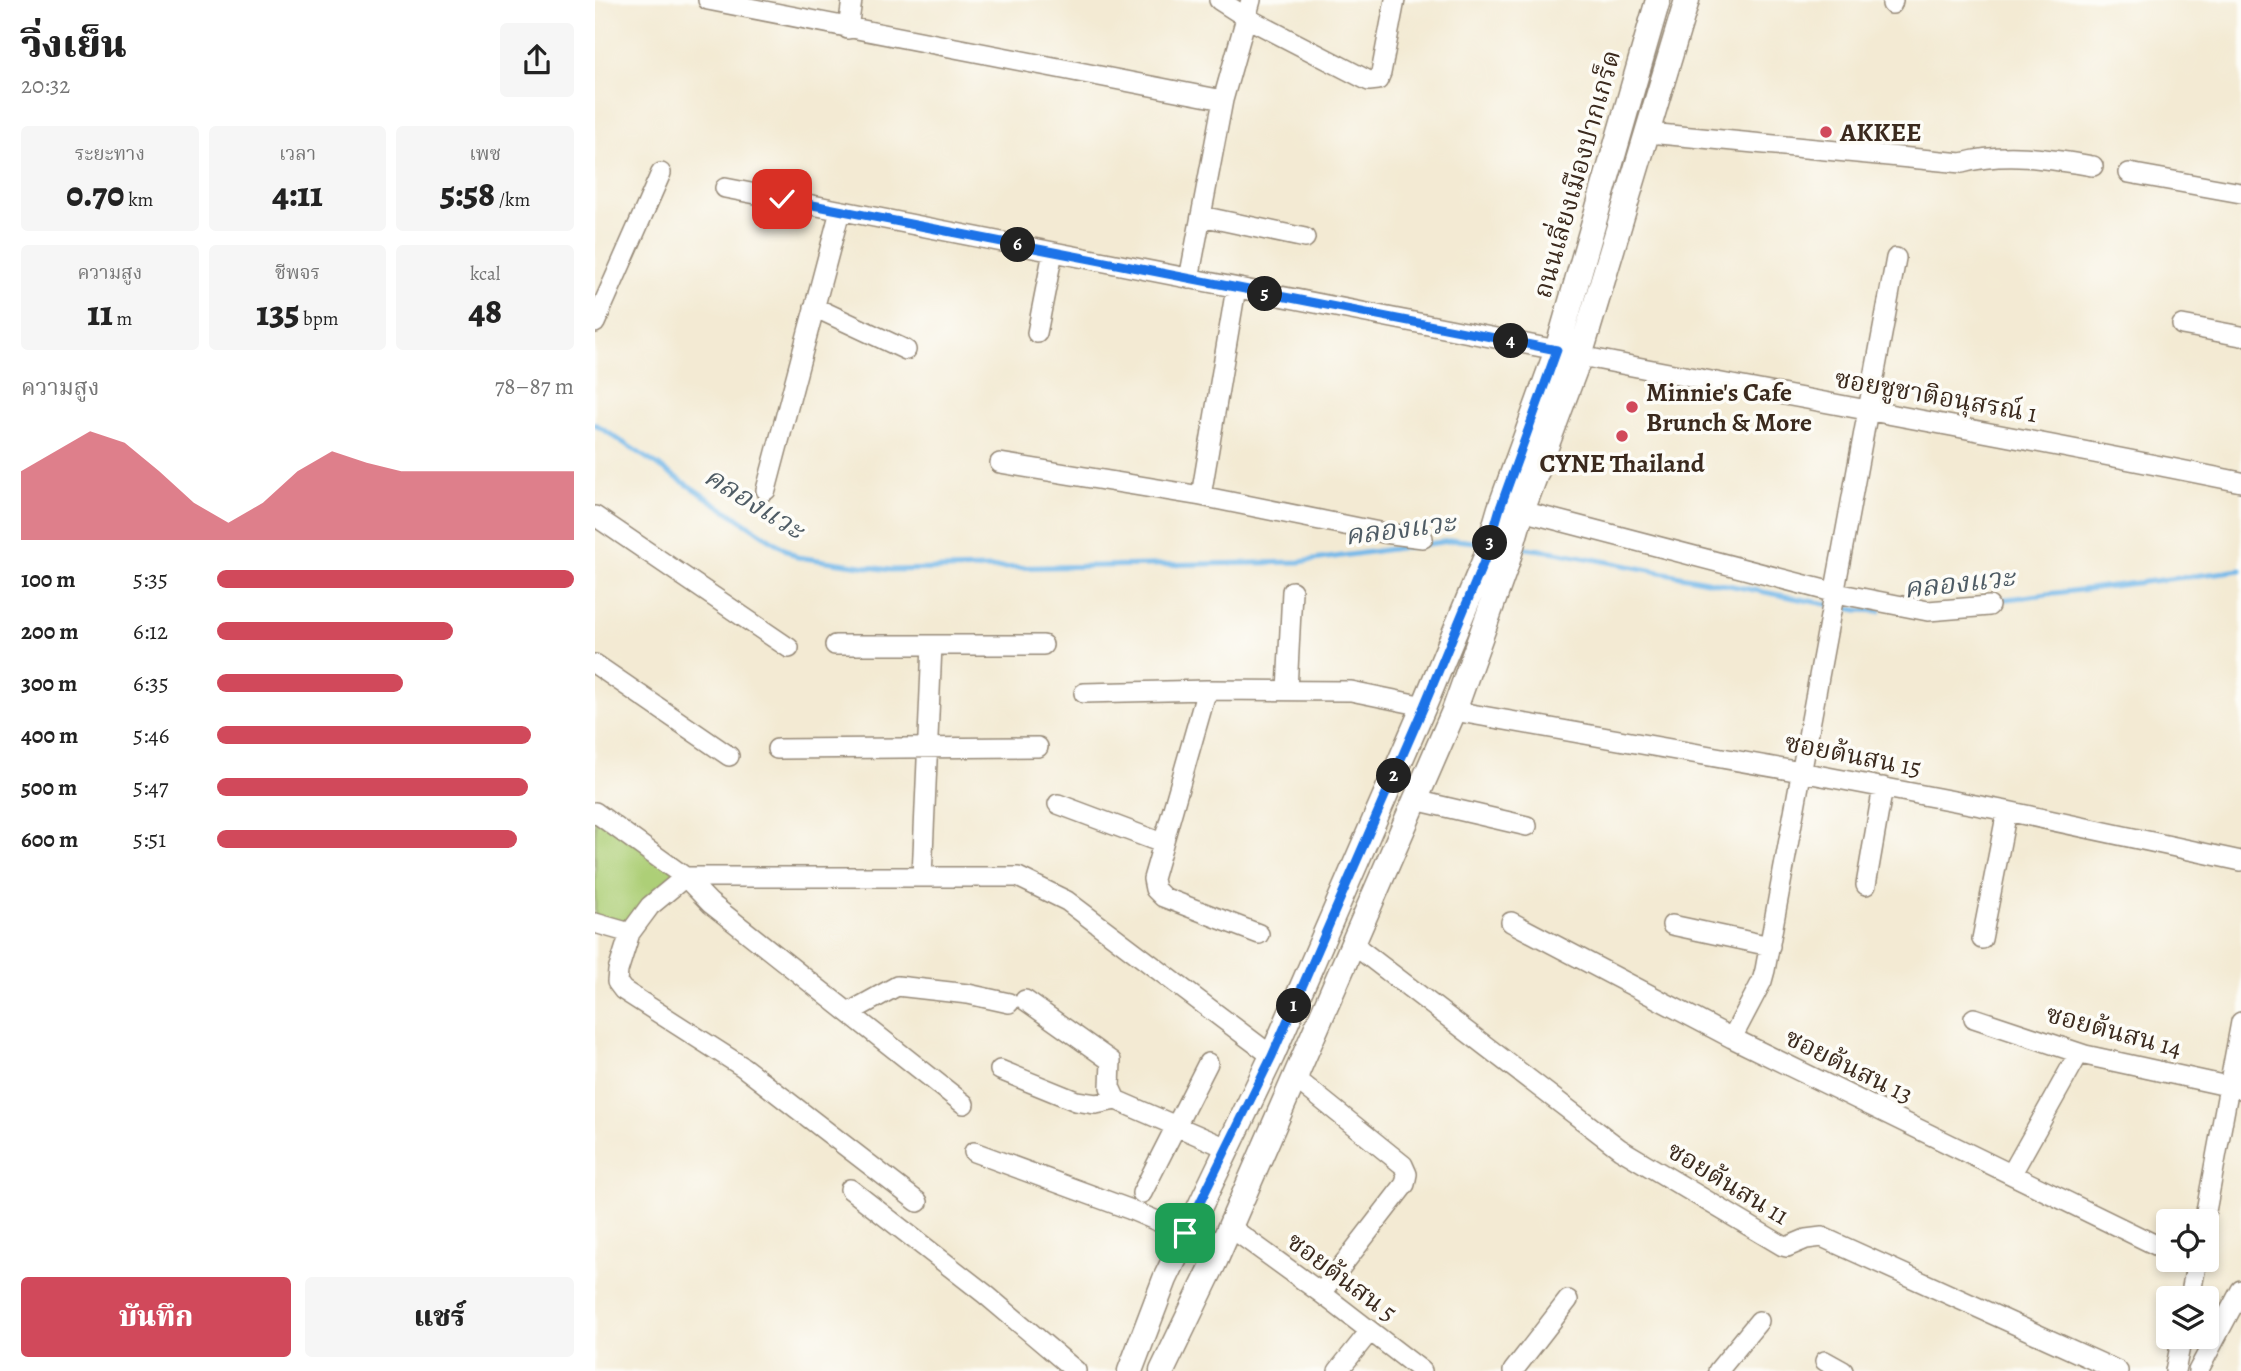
<!DOCTYPE html>
<html lang="th">
<meta charset="utf-8">
<style>
:root{--surface:#fff;--page:#f6f6f6;--text:#222;--muted:#767676;--accent:#d1495b}
body{margin:0;font-family:Alegreya,"Noto Serif Thai",serif;background:var(--page);color:var(--text);height:100vh;display:flex;flex-direction:column;font-size:26px;white-space:nowrap}
*{box-sizing:border-box;margin:0}
p{font-size:23px;color:var(--muted)}
.icon{flex:none;width:38px;height:38px;fill:none;stroke:currentColor;stroke-width:2;stroke-linecap:round;stroke-linejoin:round}
.map{position:relative;flex:1;overflow:hidden}
.details{display:flex;flex-direction:column;background:var(--surface);width:595px}
.details>*{flex:none}
.buttons{position:absolute;left:1561px;top:1209px;display:grid;gap:14px}
.buttons a{display:grid;place-items:center;width:63px;height:63px;border-radius:7px;background:var(--surface);box-shadow:0 4px 10px #0003;font-size:35px}
.pin{position:absolute;display:grid;place-items:center;width:60px;height:60px;color:#fff;margin:-30px;border-radius:14px;box-shadow:0 4px 10px #0006}
.km{position:absolute;width:35px;height:35px;margin:-18px;border-radius:50%;background:#222;color:#fff;font-size:19px;line-height:35px;text-align:center}
.round{display:grid;place-items:center;flex:none;width:74px;height:74px;border-radius:7px;background:var(--page)}
.headline{display:flex;align-items:center;justify-content:space-between;height:119px;padding:0 21px}
h1{font-size:38px;font-weight:800;line-height:52px}
.figures{display:grid;grid-template-columns:repeat(3,1fr);gap:10px;height:119px;padding:7px 21px}
.figures div{display:grid;align-content:center;border-radius:7px;background:var(--page);text-align:center}
.figures b{font-size:35px;font-weight:800}
.figures small{font-size:19px;font-weight:400}
.figures p{font-size:19px}
.chart{height:196px;padding:14px 21px}
.chart p{display:flex;justify-content:space-between}
.chart svg{width:100%;height:126px;margin-top:7px;fill:var(--accent);opacity:.7}
.cta{display:flex;gap:14px;margin-top:auto;padding:14px 21px}
.cta a{flex:1;height:80px;border-radius:7px;background:var(--accent);color:#fff;font-size:28px;font-weight:800;line-height:80px;text-align:center}
.cta a+a{background:var(--page);color:var(--text)}
ul{padding:0 21px;list-style:none;font-size:23px}
li{display:grid;grid-template-columns:112px 84px 1fr;align-items:center;height:52px}
li i{height:18px;border-radius:9px;background:var(--accent)}
main{display:flex;flex:1;min-height:0}
.map>svg:first-child{display:block}
.green{fill:#adcf77;stroke:#747c4a;stroke-width:2}
.lines{fill:none;stroke-linecap:round;stroke-linejoin:round}
.stream{stroke:#73b8e9;stroke-width:5}
.minor-casing{stroke:#978a78;stroke-width:22}
.major-casing{stroke:#978a78;stroke-width:27}
.minor{stroke:#fff;stroke-width:19}
.major{stroke:#fff;stroke-width:24}
.route-casing{stroke:#fff;stroke-width:14}
.route{stroke:#1a73e8;stroke-width:9}
.poi-dot{fill:#d1495b;stroke:#fdfcf7;stroke-width:2.5}
.labels{text-anchor:middle;dominant-baseline:central;stroke-width:7;stroke-linejoin:round;paint-order:stroke}
.poi-label{font-size:26px;font-weight:bold;fill:#3b2a1e;stroke:#fdfcf7;text-anchor:start}
.street-label{font-size:26px;fill:#3b2a1e;stroke:#fdfcf7}
.water-label{font-size:28px;font-style:italic;fill:#4f5c65;stroke:#fdfcf7}
</style>
<main>
<section class="details">
<div class="headline"><div><h1>วิ่งเย็น</h1><p>20:32</p></div><a class="round"><svg class="icon" aria-label="share" viewBox="0 0 24 24"><path d="M12 15V3M7 8l5-5 5 5M5 13v7h14v-7"/></svg></a></div>
<div class="figures">
<div><p>ระยะทาง</p><b>0.70<small> km</small></b></div>
<div><p>เวลา</p><b>4:11</b></div>
<div><p>เพซ</p><b>5:58<small> /km</small></b></div>
</div>
<div class="figures">
<div><p>ความสูง</p><b>11<small> m</small></b></div>
<div><p>ชีพจร</p><b>135<small> bpm</small></b></div>
<div><p>kcal</p><b>48</b></div>
</div>
<div class="chart"><p><span>ความสูง</span>78–87 m</p>
<svg viewBox="0 0 160 44" preserveAspectRatio="none"><path d="M0 44V20L10 13L20 6L30 10L40 20L50 31L60 38L70 31L80 20L90 13L100 17L110 20L120 20L130 20L140 20L150 20L160 20V44z"/></svg>
</div>
<ul>
<li><b>100 m</b>5:35<i style="width:100%"></i></li>
<li><b>200 m</b>6:12<i style="width:66%"></i></li>
<li><b>300 m</b>6:35<i style="width:52%"></i></li>
<li><b>400 m</b>5:46<i style="width:88%"></i></li>
<li><b>500 m</b>5:47<i style="width:87%"></i></li>
<li><b>600 m</b>5:51<i style="width:84%"></i></li>
</ul>
<div class="cta"><a>บันทึก</a><a>แชร์</a></div>
</section>
<div class="map">
<svg width="1646" height="1371" viewBox="0 0 1646 1371">
<rect width="100%" height="100%" fill="#fdfcf7"/>
<filter id="ink" filterUnits="userSpaceOnUse"><feTurbulence type="fractalNoise" baseFrequency=".0143" numOctaves="2"/><feDisplacementMap in="SourceGraphic" scale="14" xChannelSelector="R" yChannelSelector="G"/><feConvolveMatrix kernelMatrix="1 2 1 2 8 2 1 2 1" color-interpolation-filters="sRGB"/></filter>
<filter id="wash" filterUnits="userSpaceOnUse"><feTurbulence type="fractalNoise" baseFrequency=".00686" numOctaves="4" result="noise"/><feDisplacementMap in="SourceGraphic" scale="28" xChannelSelector="R" yChannelSelector="G"/><feGaussianBlur stdDeviation="1.57" result="paint"/><feColorMatrix in="noise" values="0 0 0 0 0 0 0 0 0 0 0 0 0 0 0 0 0 1.4 0 .05"/><feComposite in="paint" operator="in"/></filter>
<g filter="url(#wash)">
<rect width="100%" height="100%" fill="#f3ead3"/>
<path class="green" d="M 0,812 L 90,877 L 35,933 L 0,923 Z"/>
<g class="lines">
<path class="stream" d="M 0,424 L 202,557 L 295,570 L 704,562 L 861,540 L 889,543
M 923,547 L 961,552 L 1262,610 L 1285,611
M 1396,601 L 1646,570"/>
</g>
</g>
<g filter="url(#ink)">
<g class="lines">
<defs>
<path id="minor" d="M 113,0 L 628,100
M 624,0 L 652,18 L 774,81 L 783,80 L 786,73 L 800,0
M 1297,4 L 1298,0
M 253,29 L 257,0
M 1054,133 L 1367,163 C 1410,151 1455,159 1498,166
M 1534,173 L 1646,193
M 130,188 L 962,350
M 606,216 L 710,238
M 594,279 L 628,100 L 656,0
M 219,307 L 311,350
M 0,323 L 66,173
M 1587,325 L 1646,336
M 442,333 L 458,252
M 985,356 C 1206,399 1426,437 1646,482
M 405,463 L 606,496 L 789,533 L 828,538
M 171,490 L 245,211
M 606,496 L 641,288
M 927,511 L 1241,593 L 1333,611 L 1394,606
M 0,516 L 194,648
M 240,645 L 448,645
M 0,664 L 134,756
M 692,690 L 697,591
M 489,693 L 612,690
M 859,711 L 1206,772 L 1412,811 L 1646,861
M 182,749 L 443,747
M 820,800 L 932,826
M 463,804 L 567,843
M 0,812 L 90,877 L 115,903 L 369,1104
M 327,877 L 337,645
M 1271,885 L 1288,787
M 916,922 L 1137,1038 L 1573,1251
M 0,923 L 35,933
M 1077,925 L 1175,946
M 664,934 L 568,897 L 560,889 L 558,879 L 612,690 L 756,691 L 829,706
M 1387,939 L 1412,811
M 759,945 L 1025,1149 L 1188,1246 L 1192,1247 L 1211,1239 L 1227,1237 L 1523,1371
M 430,1000 L 516,1061 L 515,1087 L 521,1100
M 255,1012 L 302,986 L 373,994 L 414,1003
M 1379,1018 L 1490,1055 L 1646,1089
M 1137,1038 L 1167,981 L 1170,970 L 1301,258
M 405,1070 L 481,1101 L 501,1104 L 521,1100 L 632,1148
M 700,1078 L 808,1165 L 812,1174 L 810,1184 L 726,1293
M 379,1152 L 534,1209 L 590,1233
M 1417,1173 L 1484,1053
M 255,1189 L 390,1294 L 481,1371
M 547,1193 L 613,1063
M 323,1202 L 148,1067 L 28,990 L 22,982 L 23,971 L 35,933 L 55,906 L 90,877 L 423,877 L 472,901 L 677,1056
M 1609,1222 L 1646,1022
M 635,1227 L 726,1293 L 827,1371
M 1595,1298 L 1602,1260
M 1230,1361 L 1248,1371
M 743,1371 L 775,1331
M 918,1371 L 973,1300
M 1123,1371 L 1164,1321
M 1580,1371 L 1587,1337
M 1603,1371 L 1646,1290"/>
<path id="major" d="M 535,1371 L 570,1279 L 677,1056 L 829,706 L 890,559 L 905,508 L 962,350 L 1063,0
M 567,1371 L 621,1259 L 859,711 L 912,563 L 927,511 L 985,356 L 1092,0"/>
</defs>
<use href="#minor" class="minor-casing"/>
<use href="#major" class="major-casing"/>
<use href="#minor" class="minor"/>
<use href="#major" class="major"/>
</g>
</g>
<g class="lines" filter="url(#ink)">
<defs>
<path id="route" d="M 187,199 L 962,350 L 905,508 L 890,559 L 829,706 L 677,1056 L 590,1233"/>
</defs>
<use href="#route" class="route-casing"/>
<use href="#route" class="route"/>
</g>
<g class="poi-dot">
<circle cx="1231" cy="132" r="7"/>
<circle cx="1037" cy="407" r="7"/>
<circle cx="1027" cy="436" r="7"/>
</g>
<g class="labels">
<g class="poi-label">
<text x="1245" y="132">AKKEE</text>
<text x="1051" y="392">Minnie's Cafe<tspan x="1051" dy="30">Brunch &amp; More</tspan></text>
<text x="1027" y="463" text-anchor="middle">CYNE Thailand</text>
</g>
<g class="street-label">
<text transform="translate(982 174) rotate(-74)">ถนนเลี่ยงเมืองปากเกร็ด</text>
<text transform="translate(1341 396) rotate(10)">ซอยชูชาติอนุสรณ์ 1</text>
<text transform="translate(1258 755) rotate(11)">ซอยต้นสน 15</text>
<text transform="translate(1519 1031) rotate(15)">ซอยต้นสน 14</text>
<text transform="translate(1254 1066) rotate(26)">ซอยต้นสน 13</text>
<text transform="translate(1133 1183) rotate(31)">ซอยต้นสน 11</text>
<text transform="translate(747 1277) rotate(37)">ซอยต้นสน 5</text>
</g>
<g class="water-label">
<text transform="translate(159 503) rotate(32)">คลองแวะ</text>
<text transform="translate(805 529) rotate(-7)">คลองแวะ</text>
<text transform="translate(1364 583) rotate(-6)">คลองแวะ</text>
</g>
</g>
</svg>
<div class="buttons">
<a><svg class="icon" aria-label="locate" viewBox="0 0 24 24"><circle cx="12" cy="12" r="6"/><path d="M12 2v4M12 18v4M2 12h4M18 12h4"/></svg></a>
<a><svg class="icon" aria-label="layers" viewBox="0 0 24 24"><path d="M12 4l9 5-9 5-9-5zM3 14l9 5 9-5"/></svg></a>
</div>
<div class="pin" style="left:590px;top:1233px;background:#1e9e55"><svg class="icon" aria-label="arrive" viewBox="0 0 24 24"><path d="M6 21V4h12l-3 4 3 4H6"/></svg></div>
<div class="pin" style="left:187px;top:199px;background:#d93025"><svg class="icon" aria-label="check" viewBox="0 0 24 24"><path d="M5 12l5 5 9-10"/></svg></div>
<b class="km" style="left:699px;top:1006px">1</b>
<b class="km" style="left:799px;top:776px">2</b>
<b class="km" style="left:895px;top:543px">3</b>
<b class="km" style="left:916px;top:341px">4</b>
<b class="km" style="left:670px;top:294px">5</b>
<b class="km" style="left:423px;top:245px">6</b>
</div>
</main>
